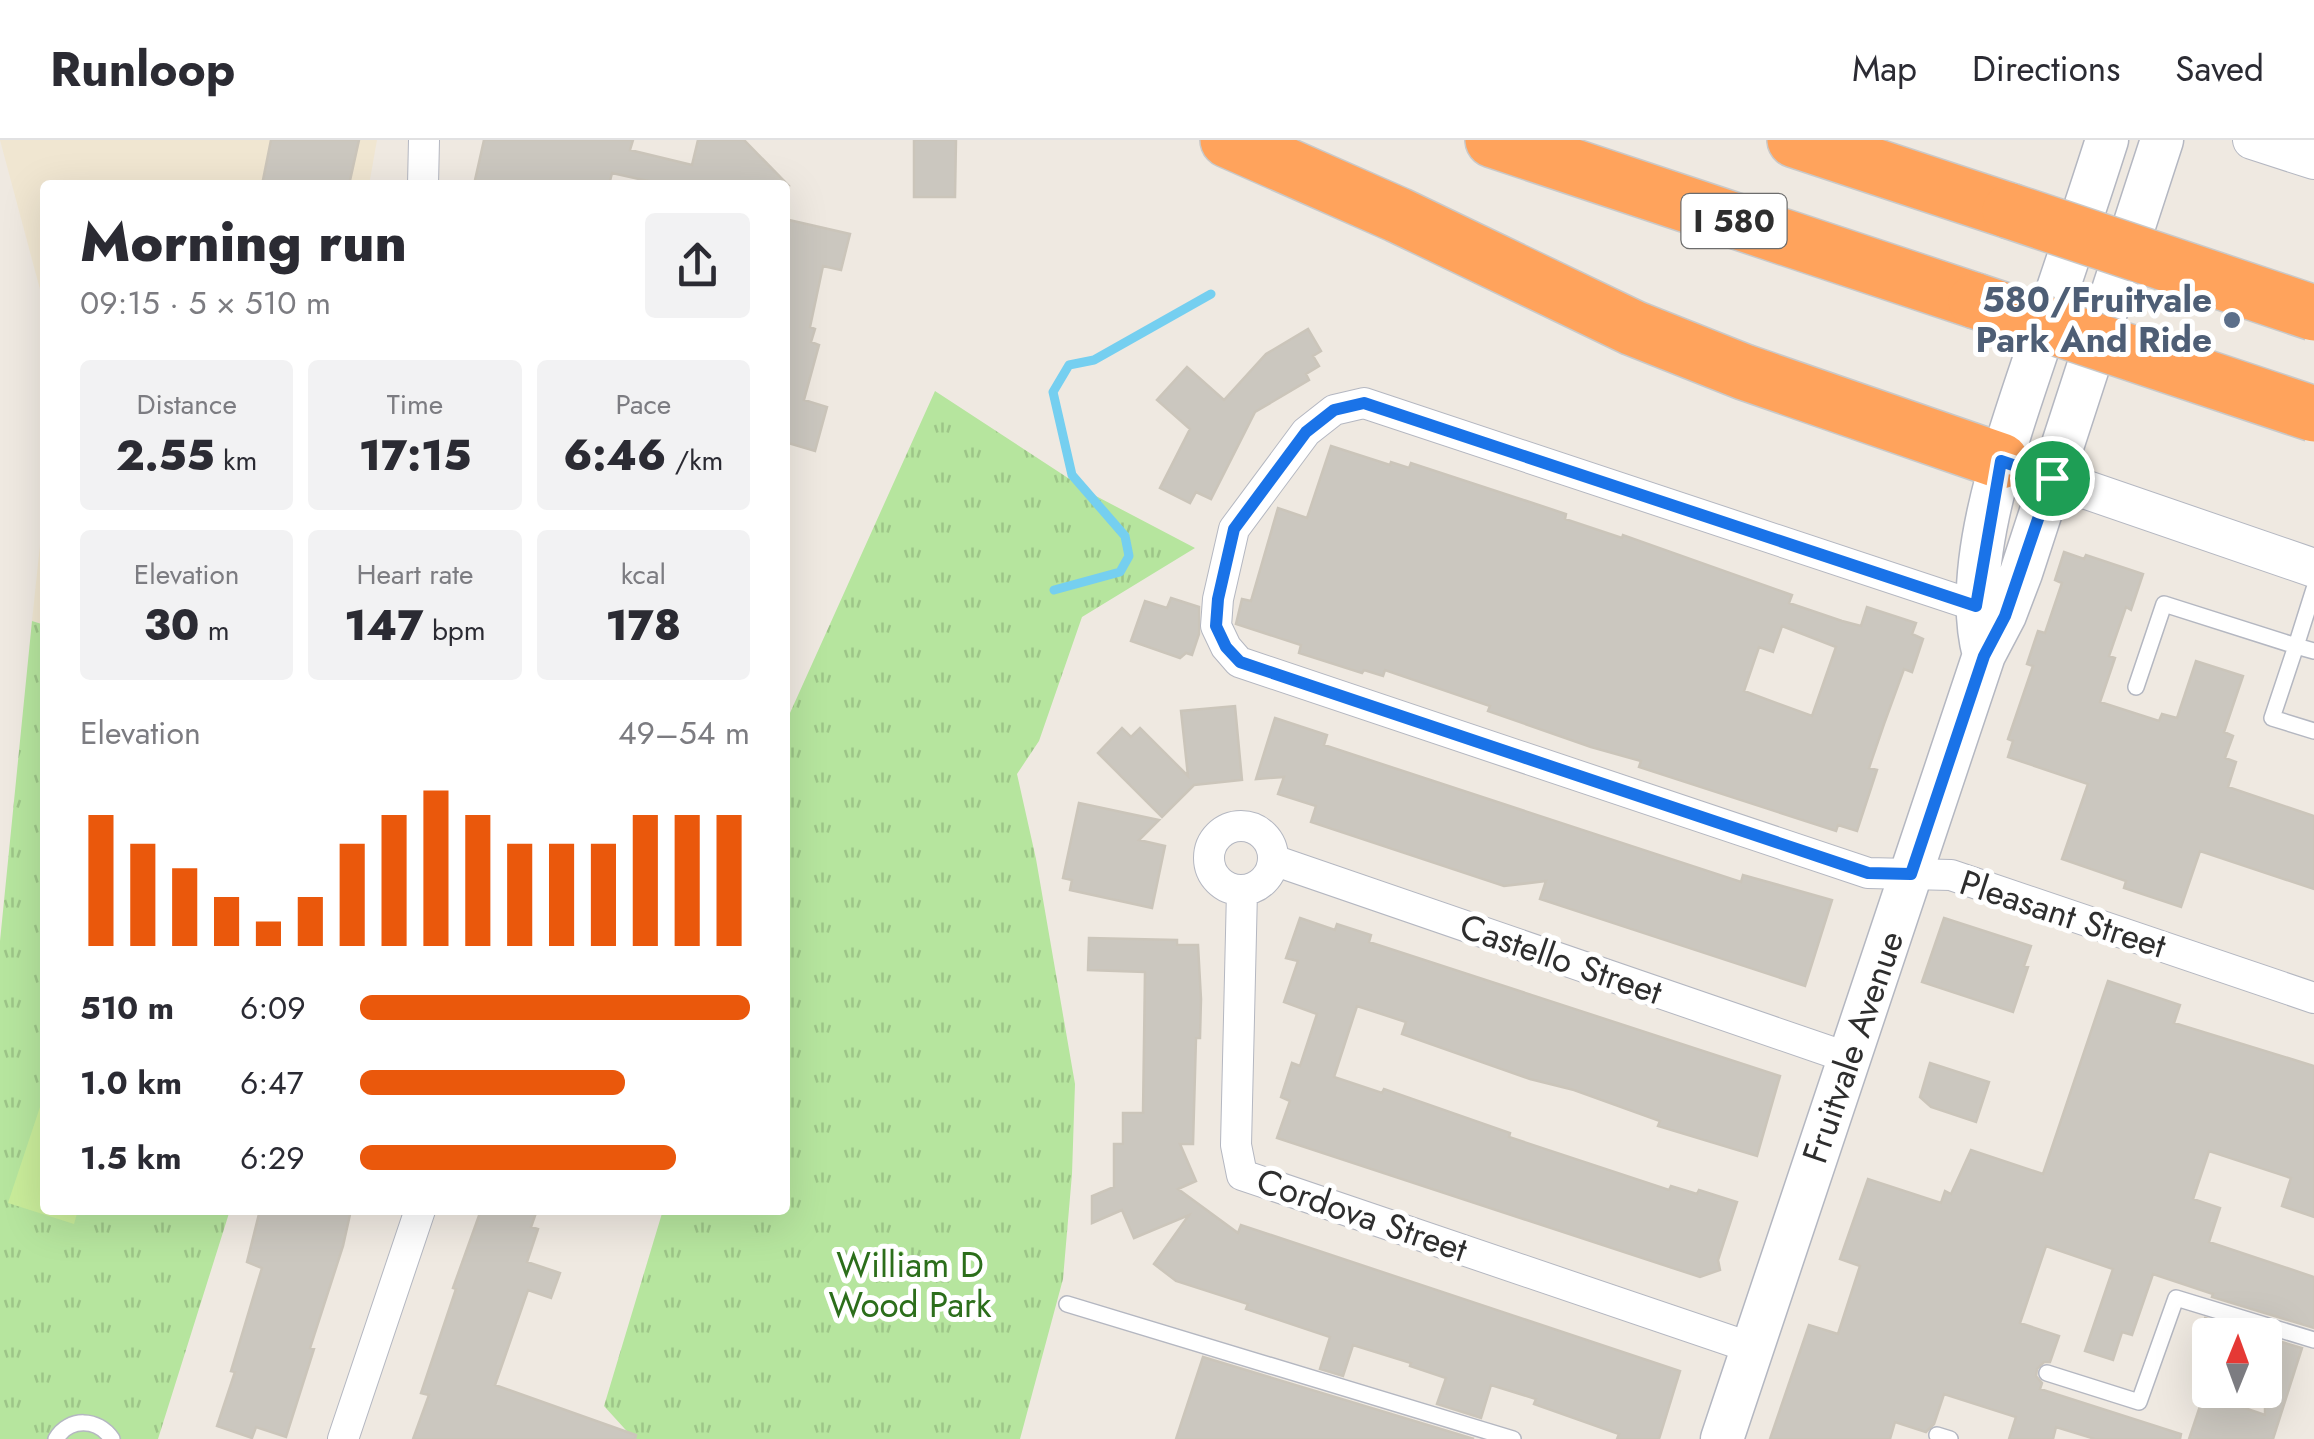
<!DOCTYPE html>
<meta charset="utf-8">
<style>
:root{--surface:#fff;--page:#f2f2f3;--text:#2b2b33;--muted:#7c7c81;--line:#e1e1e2;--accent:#ea580c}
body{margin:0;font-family:Jost,sans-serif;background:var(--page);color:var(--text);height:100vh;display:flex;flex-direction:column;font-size:38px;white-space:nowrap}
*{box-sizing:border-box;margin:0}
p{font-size:32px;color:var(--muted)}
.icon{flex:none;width:55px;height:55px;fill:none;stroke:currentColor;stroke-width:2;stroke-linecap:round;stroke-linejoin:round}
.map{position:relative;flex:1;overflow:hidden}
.sheet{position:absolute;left:40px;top:40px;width:750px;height:1035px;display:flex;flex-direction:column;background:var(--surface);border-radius:10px;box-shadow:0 10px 40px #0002}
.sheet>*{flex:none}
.needle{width:65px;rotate:1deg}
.tools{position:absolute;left:2192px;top:1178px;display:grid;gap:20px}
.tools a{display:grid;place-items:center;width:90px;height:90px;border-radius:10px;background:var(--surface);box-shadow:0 10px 40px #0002;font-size:50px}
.pin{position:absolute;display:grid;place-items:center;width:85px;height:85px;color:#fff;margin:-42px;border:5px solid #fff;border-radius:50%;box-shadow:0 2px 10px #0007}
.round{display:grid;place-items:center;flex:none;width:105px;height:105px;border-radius:10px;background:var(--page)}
.headline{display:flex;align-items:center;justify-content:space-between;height:170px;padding:0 40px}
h1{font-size:55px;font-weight:800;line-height:75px}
.metrics{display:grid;grid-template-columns:repeat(3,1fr);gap:15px;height:170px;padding:10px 40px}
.metrics div{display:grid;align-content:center;border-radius:10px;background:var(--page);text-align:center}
.metrics b{font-size:42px;font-weight:800}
.metrics small{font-size:28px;font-weight:400}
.metrics p{font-size:28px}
.chart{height:280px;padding:20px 40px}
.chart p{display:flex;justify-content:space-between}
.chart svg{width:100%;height:180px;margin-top:10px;stroke:var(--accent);stroke-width:6}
ul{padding:0 40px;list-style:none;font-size:32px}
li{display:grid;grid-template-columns:160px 120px 1fr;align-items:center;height:75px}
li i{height:25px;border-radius:12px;background:var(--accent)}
header{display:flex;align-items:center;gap:60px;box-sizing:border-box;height:140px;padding:0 50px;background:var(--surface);border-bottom:2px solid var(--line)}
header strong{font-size:48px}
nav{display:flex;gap:55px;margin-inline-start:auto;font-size:35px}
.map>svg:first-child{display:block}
.education{fill:#f0e6d1}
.park{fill:url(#park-tufts)}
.pitch{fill:#c9ec9a}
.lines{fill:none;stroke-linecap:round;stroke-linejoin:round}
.stream{stroke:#75cff0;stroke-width:9}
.building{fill:#cbc7bf;stroke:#cbc5ba;stroke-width:2.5;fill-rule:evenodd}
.service-casing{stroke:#b4b7c1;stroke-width:18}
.minor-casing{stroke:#b4b7c1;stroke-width:32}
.tertiary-casing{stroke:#b4b7c1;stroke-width:40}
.secondary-casing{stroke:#b4b7c1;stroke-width:45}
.motorway-casing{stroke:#c9c9c9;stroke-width:58}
.service{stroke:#fff;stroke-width:15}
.minor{stroke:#fff;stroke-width:30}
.tertiary{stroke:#fff;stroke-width:38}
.secondary{stroke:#fff;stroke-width:42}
.motorway{stroke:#ffa35c;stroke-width:55}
.motorway-bridge-casing{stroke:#c9c9c9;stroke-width:58;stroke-linecap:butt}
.motorway-bridge{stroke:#ffa35c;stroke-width:55}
.route-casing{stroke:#fff;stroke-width:20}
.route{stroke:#1a73e8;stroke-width:12}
.service-dot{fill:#5c6f8a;stroke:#fff;stroke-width:4}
.labels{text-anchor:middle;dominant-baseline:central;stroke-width:10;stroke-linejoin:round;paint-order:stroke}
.shield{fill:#fff;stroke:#6d6d6d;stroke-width:2.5}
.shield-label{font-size:32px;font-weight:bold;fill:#2e2e2e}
.service-label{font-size:35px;font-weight:bold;fill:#4e5e75;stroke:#fff;text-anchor:end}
.street-label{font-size:35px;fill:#2e2e2e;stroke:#fff}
.park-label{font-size:35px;fill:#2c6e1b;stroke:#fff}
</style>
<header>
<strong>Runloop</strong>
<nav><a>Map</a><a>Directions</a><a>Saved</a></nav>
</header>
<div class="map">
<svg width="2314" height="1299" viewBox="0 0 2314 1299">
<defs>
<pattern id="park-tufts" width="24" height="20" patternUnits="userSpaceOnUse" patternTransform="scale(2.5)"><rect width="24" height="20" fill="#b6e59e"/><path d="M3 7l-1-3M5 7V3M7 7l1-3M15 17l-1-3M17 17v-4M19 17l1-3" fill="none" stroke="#9dc588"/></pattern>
</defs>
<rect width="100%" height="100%" fill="#efe9e1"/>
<path class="education" d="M 0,0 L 377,0 L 369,45 L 45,45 L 45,168 Z
M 45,357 L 45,485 L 32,481 Z"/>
<path class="park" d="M 935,251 L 1094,355 L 1195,408 L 1082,477 L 1039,601 L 1017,634 L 1036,719 L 1075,944 L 1072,1034 L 1063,1139 L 1020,1299 L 634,1299 L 604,1266 L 663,1070 L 785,1070 L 785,584 Z
M 32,481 L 45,485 L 45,1070 L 230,1070 L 158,1299 L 0,1299 L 0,801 Z"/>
<path class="pitch" d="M 45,952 L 45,1070 L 78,1070 L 74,1084 L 8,1063 Z"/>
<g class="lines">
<path class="stream" d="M 1054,450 L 1120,432 L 1129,416 L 1125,396 L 1072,335 L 1053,252 L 1069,225 L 1094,220 L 1211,154"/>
</g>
<path class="building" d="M 271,0 L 359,0 L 349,45 L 262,45 Z
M 484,0 L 633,0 L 630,10 L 692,25 L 698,0 L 744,0 L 788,45 L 666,45 L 612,33 L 609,45 L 481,45 L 482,42 L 475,40 Z
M 914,0 L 956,0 L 955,57 L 914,57 Z
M 789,80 L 850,94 L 841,130 L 823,126 L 810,187 L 815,189 L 811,202 L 819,205 L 804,260 L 827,267 L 815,311 L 785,302 L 785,99 Z
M 1308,189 L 1321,211 L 1313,216 L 1319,226 L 1306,234 L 1309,240 L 1255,272 L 1211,359 L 1196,352 L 1190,363 L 1160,348 L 1190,289 L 1157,260 L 1187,227 L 1224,260 L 1266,214 Z
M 1331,306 L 1390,325 L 1391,322 L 1409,328 L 1411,323 L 1566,374 L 1565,379 L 1622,398 L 1623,395 L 1792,455 L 1789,463 L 1842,481 L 1861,486 L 1867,467 L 1916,483 L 1912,494 L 1923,499 L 1912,532 L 1904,529 L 1884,584 L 1869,628 L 1877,630 L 1857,691 L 1838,685 L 1836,691 L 1639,627 L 1641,621 L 1591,607 L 1488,571 L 1490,566 L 1385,530 L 1383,536 L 1364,530 L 1362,533 L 1299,513 L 1301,505 L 1236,484 L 1242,459 L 1251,461 L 1278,368 L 1307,378 ZM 1782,486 L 1836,507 L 1812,576 L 1744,551 L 1759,507 L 1773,512 Z
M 2064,412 L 2084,419 L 2086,415 L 2143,434 L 2131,470 L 2126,467 L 2109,516 L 2115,518 L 2100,562 L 2159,581 L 2162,574 L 2177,578 L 2196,521 L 2243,536 L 2224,592 L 2233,596 L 2225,618 L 2236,622 L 2228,647 L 2314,676 L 2314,749 L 2200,711 L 2181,767 L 2124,748 L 2126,741 L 2062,719 L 2088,644 L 2008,617 L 2013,601 L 2008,599 L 2033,526 L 2027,524 L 2038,491 L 2045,493 L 2062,443 L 2055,440 Z
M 1171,458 L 1199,467 L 1199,494 L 1192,515 L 1186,513 L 1180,518 L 1131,501 L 1145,461 L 1167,468 Z
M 1235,566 L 1242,640 L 1194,645 L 1162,677 L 1098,613 L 1122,588 L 1131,597 L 1140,588 L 1188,636 L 1181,571 Z
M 1275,578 L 1327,595 L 1324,605 L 1741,742 L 1743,735 L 1832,760 L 1805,846 L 1540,759 L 1546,741 L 1504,746 L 1311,682 L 1316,666 L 1278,654 L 1284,637 L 1256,639 Z
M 1079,663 L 1159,680 L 1139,700 L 1165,706 L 1152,768 L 1070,750 L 1072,740 L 1063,738 Z
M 1300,778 L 1335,790 L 1337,784 L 1371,795 L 1369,802 L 1780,936 L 1757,1016 L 1658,986 L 1660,981 L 1574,950 L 1530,939 L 1402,894 L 1406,882 L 1357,866 L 1334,937 L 1382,953 L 1384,949 L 1510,993 L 1509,997 L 1669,1050 L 1671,1046 L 1697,1054 L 1699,1050 L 1737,1062 L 1718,1120 L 1720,1130 L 1700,1137 L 1277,998 L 1290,961 L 1281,957 L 1292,923 L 1300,926 L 1317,874 L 1284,862 L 1298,821 L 1286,818 Z
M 1944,778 L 2031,806 L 2024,826 L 2028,827 L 2013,872 L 1922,842 Z
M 1089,798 L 1177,800 L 1177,805 L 1198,805 L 1201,859 L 1200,898 L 1196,898 L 1193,1004 L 1180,1004 L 1196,1041 L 1178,1049 L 1238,1093 L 1241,1085 L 1680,1231 L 1659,1299 L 1617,1299 L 1619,1294 L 1534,1264 L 1536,1259 L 1491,1245 L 1481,1278 L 1437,1264 L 1446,1238 L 1410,1226 L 1411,1223 L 1353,1205 L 1343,1236 L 1320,1229 L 1330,1197 L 1246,1169 L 1248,1164 L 1176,1141 L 1154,1124 L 1189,1075 L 1134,1098 L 1122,1070 L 1092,1083 L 1092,1056 L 1114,1047 L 1114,1004 L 1123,1004 L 1123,973 L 1143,973 L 1145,832 L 1088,830 Z
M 2108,841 L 2180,865 L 2174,883 L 2314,926 L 2314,1077 L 2282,1066 L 2291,1038 L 2209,1011 L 2193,1059 L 2220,1068 L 2209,1102 L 2314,1137 L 2314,1188 L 2212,1157 L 2213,1154 L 2153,1134 L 2132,1195 L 2122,1192 L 2113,1220 L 2085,1211 L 2113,1129 L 2046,1106 L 2020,1183 L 2059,1196 L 2050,1222 L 2044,1222 L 2037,1229 L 2036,1236 L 2042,1243 L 2040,1249 L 2181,1294 L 2180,1299 L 2095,1299 L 2056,1287 L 2053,1299 L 2009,1299 L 2016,1277 L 1944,1254 L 1934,1284 L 1926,1292 L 1895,1282 L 1890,1299 L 1770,1299 L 1809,1185 L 1838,1194 L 1860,1126 L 1840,1119 L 1868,1039 L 1941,1063 L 1945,1051 L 1951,1054 L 1971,1010 L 2043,1034 Z
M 1930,923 L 1989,942 L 1976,982 L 1931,967 L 1920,957 Z
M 260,1070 L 351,1070 L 343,1106 L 310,1208 L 314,1209 L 286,1297 L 256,1287 L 252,1298 L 217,1286 L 235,1232 L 231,1231 L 262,1128 L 247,1122 Z
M 481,1070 L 537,1070 L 531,1087 L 538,1089 L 527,1122 L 560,1133 L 551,1158 L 528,1150 L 495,1245 L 636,1295 L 635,1299 L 413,1299 L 429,1255 L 421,1253 L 456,1149 L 453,1148 Z
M 2205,1178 L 2259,1195 L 2199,1195 Z
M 2265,1197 L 2302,1208 L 2273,1299 L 2189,1299 L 2204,1254 L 2265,1275 Z
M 1203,1217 L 1474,1299 L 1176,1299 Z"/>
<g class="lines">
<defs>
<path id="service" d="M 2314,511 L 2296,506 L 2272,578 L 2314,591
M 2136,547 L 2164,464 L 2296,506 L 2314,449
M 1067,1164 L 1513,1299
M 2047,1233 L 2139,1262 L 2176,1158 L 2314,1200
M 1937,1295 L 1950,1299
M 56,1299 C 69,1277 98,1278 112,1299"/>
<path id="minor" d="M 423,45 L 424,0
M 1976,466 L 1364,263 L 1334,270 L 1306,292 L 1234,389 L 1218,459 L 1216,486 L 1226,507 L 1239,522 L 1868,733 L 1951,735 L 2314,858
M1209 718a32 32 0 1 1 64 0a32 32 0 1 1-64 0Z
M 1273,720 L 1849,918
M 1242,751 L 1236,1005 L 1242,1035 L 1752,1208
M 343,1299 L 420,1070"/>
<path id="tertiary" d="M 2252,0 L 2314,20
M 2052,338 L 2314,428"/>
<path id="secondary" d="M 1984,515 C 1959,423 2013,285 2042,196 C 2064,131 2086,66 2107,0
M 1722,1299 L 1984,515 L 2005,475 L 2021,433 L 2162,0"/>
<path id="motorway" d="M 1228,0 L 1398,75 L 1633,188 L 1744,232 L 2001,321
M 1493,0 L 1976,161
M 1795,0 L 2010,71"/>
</defs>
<use href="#service" class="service-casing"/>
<use href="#minor" class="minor-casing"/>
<use href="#tertiary" class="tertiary-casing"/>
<use href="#secondary" class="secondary-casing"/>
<use href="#motorway" class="motorway-casing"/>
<use href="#service" class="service"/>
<use href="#minor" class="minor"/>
<use href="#tertiary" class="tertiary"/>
<use href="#secondary" class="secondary"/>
<use href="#motorway" class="motorway"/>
<defs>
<path id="motorway-bridge" d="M 2010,71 L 2314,173
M 1976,161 L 2314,274"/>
</defs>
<use href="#motorway-bridge" class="motorway-bridge-casing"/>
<use href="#motorway-bridge" class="motorway-bridge"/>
</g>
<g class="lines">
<defs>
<path id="route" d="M 1364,263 L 1976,466 L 2001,321 L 2052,338 L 2005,476 L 1984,516 L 1911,734 L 1868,733 L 1240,522 L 1226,507 L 1216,486 L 1218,459 L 1234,389 L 1306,292 L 1334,270 Z"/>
</defs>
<use href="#route" class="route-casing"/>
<use href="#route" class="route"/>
</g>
<circle class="service-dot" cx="2232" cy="180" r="10"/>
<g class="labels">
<rect class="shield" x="1681.5" y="54" width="105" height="54" rx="8"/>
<g class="shield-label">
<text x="1734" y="81">I 580</text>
</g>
<g class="service-label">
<text x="2212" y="160">580/Fruitvale<tspan x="2212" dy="40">Park And Ride</tspan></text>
</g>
<g class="street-label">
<text transform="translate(2063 774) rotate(18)">Pleasant Street</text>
<text transform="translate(1561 819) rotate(19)">Castello Street</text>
<text transform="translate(1853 907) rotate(-71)">Fruitvale Avenue</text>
<text transform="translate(1362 1075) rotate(19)">Cordova Street</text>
</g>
<g class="park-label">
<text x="910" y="1125">William D<tspan x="910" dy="40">Wood Park</tspan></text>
</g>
</g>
</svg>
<div class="tools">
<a><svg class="needle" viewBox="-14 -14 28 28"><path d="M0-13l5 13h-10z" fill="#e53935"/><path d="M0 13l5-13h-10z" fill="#7c7c81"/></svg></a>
</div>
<div class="pin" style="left:2052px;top:338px;background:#1e9e55"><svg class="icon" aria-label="arrive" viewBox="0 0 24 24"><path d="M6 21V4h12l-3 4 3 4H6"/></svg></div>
<section class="sheet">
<div class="headline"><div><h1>Morning run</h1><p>09:15 · 5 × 510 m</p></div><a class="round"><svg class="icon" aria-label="share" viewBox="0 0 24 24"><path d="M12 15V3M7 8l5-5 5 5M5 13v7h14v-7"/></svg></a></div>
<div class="metrics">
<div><p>Distance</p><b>2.55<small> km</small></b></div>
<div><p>Time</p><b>17:15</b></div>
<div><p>Pace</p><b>6:46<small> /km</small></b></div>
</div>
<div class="metrics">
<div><p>Elevation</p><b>30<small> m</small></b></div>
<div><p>Heart rate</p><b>147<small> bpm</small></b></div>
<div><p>kcal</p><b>178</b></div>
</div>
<div class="chart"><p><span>Elevation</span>49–54 m</p>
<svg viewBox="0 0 160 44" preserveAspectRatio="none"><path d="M5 44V12M15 44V19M25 44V25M35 44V32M45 44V38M55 44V32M65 44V19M75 44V12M85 44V6M95 44V12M105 44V19M115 44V19M125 44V19M135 44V12M145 44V12M155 44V12"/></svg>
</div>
<ul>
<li><b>510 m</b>6:09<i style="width:100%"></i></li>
<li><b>1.0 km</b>6:47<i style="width:68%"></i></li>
<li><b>1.5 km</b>6:29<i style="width:81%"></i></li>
</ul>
</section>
</div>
